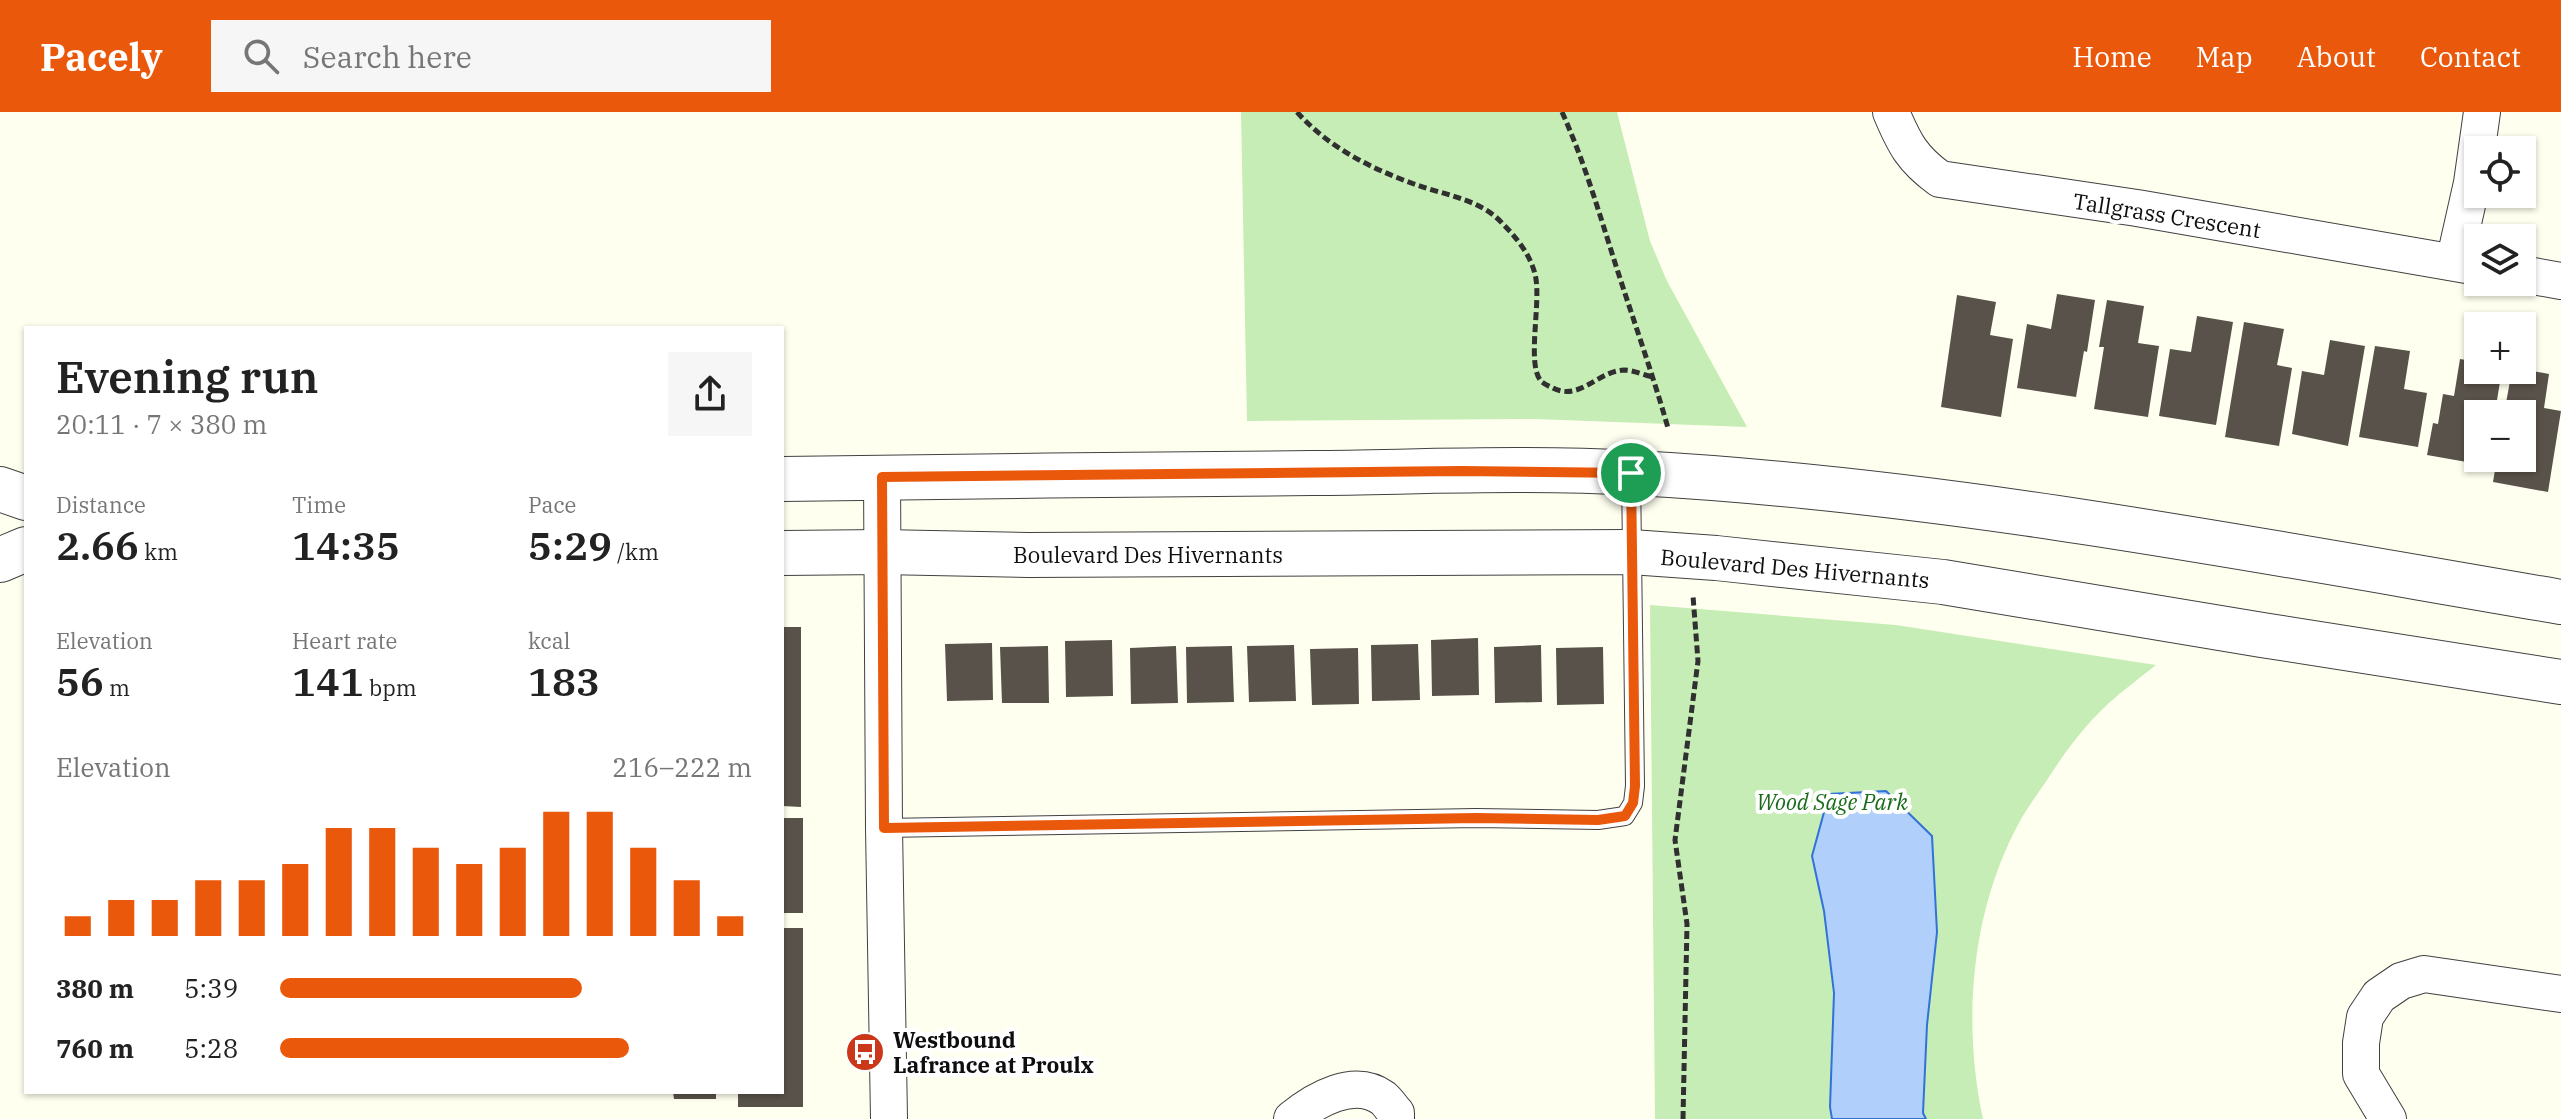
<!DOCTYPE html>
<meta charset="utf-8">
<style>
:root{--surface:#fff;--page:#f6f6f6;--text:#222;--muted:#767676;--accent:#ea580c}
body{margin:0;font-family:"IBM Plex Serif",serif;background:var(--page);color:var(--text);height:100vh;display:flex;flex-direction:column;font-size:30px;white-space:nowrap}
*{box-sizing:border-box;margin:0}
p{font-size:26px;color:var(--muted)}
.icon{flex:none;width:44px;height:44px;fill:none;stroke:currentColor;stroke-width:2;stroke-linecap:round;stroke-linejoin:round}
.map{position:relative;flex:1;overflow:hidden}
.side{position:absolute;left:24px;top:214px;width:760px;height:768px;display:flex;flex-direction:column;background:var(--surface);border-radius:0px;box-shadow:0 2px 6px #0004}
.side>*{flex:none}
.tools{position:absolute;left:2464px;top:24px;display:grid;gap:16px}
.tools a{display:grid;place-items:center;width:72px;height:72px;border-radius:0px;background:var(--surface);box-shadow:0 2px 6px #0004;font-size:40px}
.pin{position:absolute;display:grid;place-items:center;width:68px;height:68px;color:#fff;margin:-34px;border:4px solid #fff;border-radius:50%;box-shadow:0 2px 8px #0007}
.round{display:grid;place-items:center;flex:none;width:84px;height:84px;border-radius:0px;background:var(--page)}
.headline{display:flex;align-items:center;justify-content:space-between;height:136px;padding:0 32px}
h1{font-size:44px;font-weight:600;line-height:60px}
.stats{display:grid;grid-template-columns:repeat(3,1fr);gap:12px;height:136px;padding:8px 32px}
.stats div{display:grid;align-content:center}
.stats b{font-size:40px;font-weight:600}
.stats small{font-size:22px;font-weight:400}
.stats p{font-size:22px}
.chart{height:224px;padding:16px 32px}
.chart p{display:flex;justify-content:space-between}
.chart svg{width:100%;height:144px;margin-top:8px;stroke:var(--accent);stroke-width:6}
ul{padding:0 32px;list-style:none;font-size:26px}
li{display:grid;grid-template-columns:128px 96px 1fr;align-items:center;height:60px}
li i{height:20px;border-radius:10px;background:var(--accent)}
header{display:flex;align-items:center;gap:48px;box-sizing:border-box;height:112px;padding:0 40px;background:var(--accent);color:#fff}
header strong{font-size:38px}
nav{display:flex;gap:44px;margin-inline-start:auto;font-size:28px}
.search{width:560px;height:72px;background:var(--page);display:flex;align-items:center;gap:20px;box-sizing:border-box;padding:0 28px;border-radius:0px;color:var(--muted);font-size:30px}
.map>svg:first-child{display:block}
.green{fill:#c7edb6}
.water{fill:#b0cffb;stroke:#3172d8;stroke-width:2}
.building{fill:#58524a}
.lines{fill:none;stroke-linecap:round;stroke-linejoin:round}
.service-casing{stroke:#414141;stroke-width:20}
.minor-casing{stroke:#414141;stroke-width:38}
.tertiary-casing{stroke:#414141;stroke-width:46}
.path{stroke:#303030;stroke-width:5;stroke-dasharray:8 4;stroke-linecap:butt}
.service{stroke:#fff;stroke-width:18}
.minor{stroke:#fff;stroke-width:36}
.tertiary{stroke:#fff;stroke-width:44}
.route-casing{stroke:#fff;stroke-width:16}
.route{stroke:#ea580c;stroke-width:10}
.labels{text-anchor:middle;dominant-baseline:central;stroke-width:8;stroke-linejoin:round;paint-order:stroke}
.street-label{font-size:22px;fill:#0e0e0e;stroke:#fff}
.park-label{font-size:22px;font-style:italic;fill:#196c19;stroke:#fff}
.poi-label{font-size:22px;font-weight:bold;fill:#0e0e0e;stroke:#fff;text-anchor:start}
</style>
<header>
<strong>Pacely</strong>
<div class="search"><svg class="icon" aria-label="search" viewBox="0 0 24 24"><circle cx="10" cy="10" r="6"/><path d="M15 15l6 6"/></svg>Search here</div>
<nav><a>Home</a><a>Map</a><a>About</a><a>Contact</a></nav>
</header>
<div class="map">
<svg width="2561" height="1007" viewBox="0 0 2561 1007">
<rect width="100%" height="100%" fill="#fffff0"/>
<path class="green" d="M 1241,0 L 1617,0 L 1650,129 L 1667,169 L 1747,315 L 1535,307 L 1247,309 Z
M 1650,493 L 1896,513 L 2156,553 C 2140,566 2123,578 2108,592 C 2084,614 2065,640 2047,668 C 2038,681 2028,695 2020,709 C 1971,798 1962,909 1983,1007 L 1655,1007 Z"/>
<path class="water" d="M 1886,679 L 1932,724 L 1937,820 L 1927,913 L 1923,1001 L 1926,1007 L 1832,1007 L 1830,995 L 1834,881 L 1824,799 L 1812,744 L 1829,682 Z"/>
<path class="building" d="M 2057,182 L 2095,188 L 2087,240 L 2084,239 L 2076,285 L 2017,276 L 2027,212 L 2051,217 Z
M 1957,183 L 1996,190 L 1990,223 L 2013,227 L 2001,305 L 1941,295 Z
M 2107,188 L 2144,194 L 2138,231 L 2159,234 L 2148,305 L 2094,297 L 2104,235 L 2099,235 Z
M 2197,204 L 2233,210 L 2216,313 L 2159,304 L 2170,237 L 2191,240 Z
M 2244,210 L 2284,217 L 2277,253 L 2292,256 L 2279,334 L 2225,325 Z
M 2330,228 L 2365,234 L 2348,334 L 2292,322 L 2302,259 L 2324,263 Z
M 2375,234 L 2410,239 L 2404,277 L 2427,281 L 2418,335 L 2359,325 Z
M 2460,247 L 2478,250 L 2478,258 L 2502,258 L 2495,300 L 2487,299 L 2486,302 L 2478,302 L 2478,352 L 2427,343 L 2433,311 L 2438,312 L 2443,282 L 2454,284 Z
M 2522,257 L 2549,262 L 2544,296 L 2561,299 L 2548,380 L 2493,370 L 2497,346 L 2522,346 L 2522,302 L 2504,302 L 2512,258 Z
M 782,515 L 801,515 L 801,695 L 782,694 Z
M 1478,526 L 1479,583 L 1432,584 L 1431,528 Z
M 1112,528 L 1113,584 L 1066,585 L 1065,529 Z
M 992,531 L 993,588 L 947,589 L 945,532 Z
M 1418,532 L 1420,588 L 1372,589 L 1371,533 Z
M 1294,533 L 1296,589 L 1249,590 L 1247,534 Z
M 1541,533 L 1542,590 L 1495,591 L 1494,535 Z
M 1048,534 L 1049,591 L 1002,591 L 1000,535 Z
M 1176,534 L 1178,591 L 1131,592 L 1130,536 Z
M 1232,534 L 1234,590 L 1187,591 L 1186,535 Z
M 1603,535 L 1604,592 L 1557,593 L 1556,536 Z
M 1358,536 L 1359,592 L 1312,593 L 1310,537 Z
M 782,706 L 803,706 L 803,801 L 782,801 Z
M 782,816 L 803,816 L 803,995 L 738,995 L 738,980 L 782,980 Z
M 673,980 L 716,980 L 716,987 L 674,987 Z"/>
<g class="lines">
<defs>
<path id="service" d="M 884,716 L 1476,706 L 1598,708 L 1625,704 L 1633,691 L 1635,674 L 1631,361"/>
<path id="minor" d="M 1891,0 C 1904,31 1912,47 1940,67 L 2137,96 L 2478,155
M 2454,151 L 2472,71 L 2482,0
M 2522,162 L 2561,169
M 882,365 L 884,716 L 889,1007
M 1292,1007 C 1315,988 1354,965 1383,986 C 1388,990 1392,997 1396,1001 L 1396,1007
M 2388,1007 L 2361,962 L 2361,931 L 2365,905 L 2379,884 L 2401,869 L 2424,862 L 2561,882"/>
<path id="tertiary" d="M 782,367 C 959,364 1135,363 1312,361 C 1420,360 1528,355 1636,361 C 1947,378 2254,438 2561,490
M 0,377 L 26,386
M 782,441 L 882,440 L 1028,443 L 1631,440 L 1716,446 L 1943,470 L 2262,523 L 2561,570
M 0,448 L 26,437"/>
</defs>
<use href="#service" class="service-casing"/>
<use href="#minor" class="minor-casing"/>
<use href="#tertiary" class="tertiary-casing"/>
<path class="path" d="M 1297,0 C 1328,35 1370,56 1414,72 C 1444,83 1480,87 1502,111 C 1516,125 1530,142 1535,162 C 1542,189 1526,252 1541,269 C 1541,270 1550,275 1551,275 C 1579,291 1597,259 1624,258 C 1633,258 1644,263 1653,265
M 1562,0 C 1585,51 1600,104 1617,157 C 1634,210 1653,263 1668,316
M 1683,1007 L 1687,812 L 1675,728 L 1698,549 L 1693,484"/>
<use href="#service" class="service"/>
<use href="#minor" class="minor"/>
<use href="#tertiary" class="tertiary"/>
</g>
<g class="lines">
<defs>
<path id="route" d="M 1462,359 L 1631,361 L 1635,674 L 1633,691 L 1625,704 L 1598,708 L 1476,706 L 884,716 L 882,365 Z"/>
</defs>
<use href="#route" class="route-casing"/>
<use href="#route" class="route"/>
</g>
<defs>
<symbol id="bus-disc" viewBox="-11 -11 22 22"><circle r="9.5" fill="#ca371b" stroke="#fff"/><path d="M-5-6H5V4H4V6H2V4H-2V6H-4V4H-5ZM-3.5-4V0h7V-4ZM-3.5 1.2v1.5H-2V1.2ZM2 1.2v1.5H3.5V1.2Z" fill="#fff"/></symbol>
</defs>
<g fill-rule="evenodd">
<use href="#bus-disc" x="843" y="918" width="44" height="44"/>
</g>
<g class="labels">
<g class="street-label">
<text transform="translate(2167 103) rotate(9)">Tallgrass Crescent</text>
<text x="1148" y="442">Boulevard Des Hivernants</text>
<text transform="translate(1795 456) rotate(5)">Boulevard Des Hivernants</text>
</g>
<g class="park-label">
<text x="1832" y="689">Wood Sage Park</text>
</g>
<g class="poi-label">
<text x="893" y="927">Westbound<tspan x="893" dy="25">Lafrance at Proulx</tspan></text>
</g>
</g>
</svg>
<div class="tools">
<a><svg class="icon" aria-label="locate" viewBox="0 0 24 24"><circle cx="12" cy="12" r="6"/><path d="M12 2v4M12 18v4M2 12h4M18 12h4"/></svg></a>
<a><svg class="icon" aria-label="layers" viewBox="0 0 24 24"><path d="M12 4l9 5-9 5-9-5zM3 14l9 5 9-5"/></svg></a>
<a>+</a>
<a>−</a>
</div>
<div class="pin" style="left:1631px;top:361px;background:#1e9e55"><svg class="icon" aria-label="arrive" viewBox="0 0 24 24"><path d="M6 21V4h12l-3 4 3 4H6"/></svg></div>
<section class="side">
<div class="headline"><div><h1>Evening run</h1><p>20:11 · 7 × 380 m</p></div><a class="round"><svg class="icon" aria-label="share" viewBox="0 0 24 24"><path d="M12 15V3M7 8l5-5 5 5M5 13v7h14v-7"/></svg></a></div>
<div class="stats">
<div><p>Distance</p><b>2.66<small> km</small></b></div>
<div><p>Time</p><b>14:35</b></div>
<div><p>Pace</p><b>5:29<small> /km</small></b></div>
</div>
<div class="stats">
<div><p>Elevation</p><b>56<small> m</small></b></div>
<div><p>Heart rate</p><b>141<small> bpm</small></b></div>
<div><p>kcal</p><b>183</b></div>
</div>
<div class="chart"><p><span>Elevation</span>216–222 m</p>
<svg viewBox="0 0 160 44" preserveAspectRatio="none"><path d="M5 44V38M15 44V33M25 44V33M35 44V27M45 44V27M55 44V22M65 44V11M75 44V11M85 44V17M95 44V22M105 44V17M115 44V6M125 44V6M135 44V17M145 44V27M155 44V38"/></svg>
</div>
<ul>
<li><b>380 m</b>5:39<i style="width:64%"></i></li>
<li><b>760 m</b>5:28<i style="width:74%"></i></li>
</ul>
</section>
</div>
